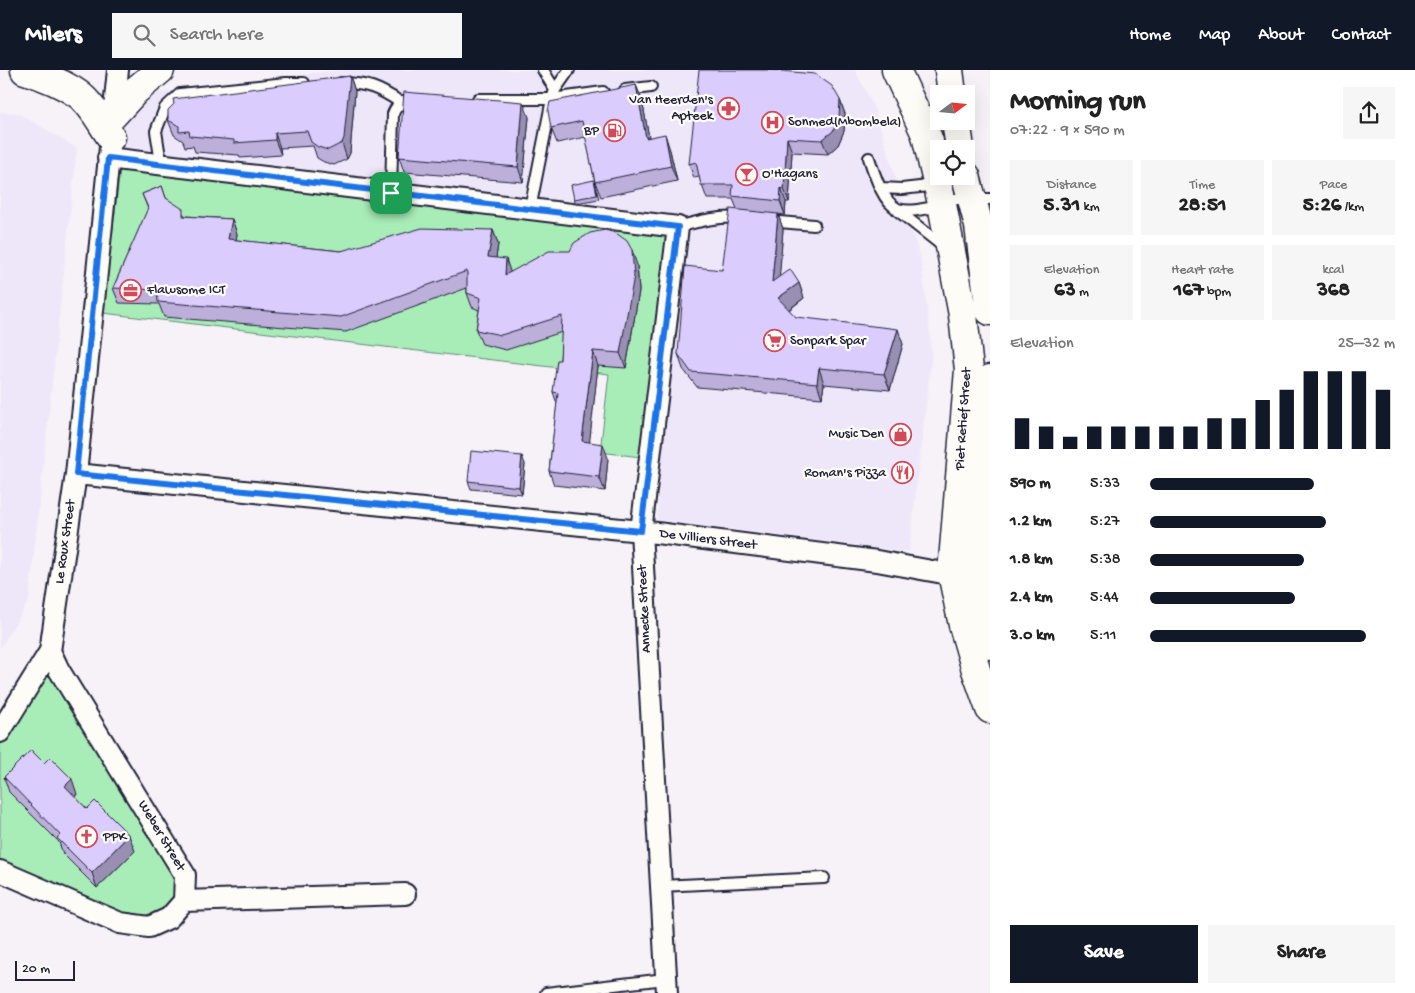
<!DOCTYPE html>
<meta charset="utf-8">
<style>
:root{--surface:#fff;--page:#f6f6f6;--text:#222;--muted:#767676;--accent:#111827}
body{margin:0;font-family:"Gochi Hand",sans-serif;background:var(--page);color:var(--text);height:100vh;display:flex;flex-direction:column;font-size:19px;white-space:nowrap}
*{box-sizing:border-box;margin:0}
p{font-size:16px;color:var(--muted)}
.icon{flex:none;width:28px;height:28px;fill:none;stroke:currentColor;stroke-width:2;stroke-linecap:round;stroke-linejoin:round}
.map{position:relative;flex:1;overflow:hidden}
.side{display:flex;flex-direction:column;background:var(--surface);width:425px}
.side>*{flex:none}
.needle{width:32px;rotate:74deg}
.tools{position:absolute;left:930px;top:15px;display:grid;gap:10px}
.tools a{display:grid;place-items:center;width:45px;height:45px;border-radius:0px;background:var(--surface);box-shadow:0 5px 20px #0002;font-size:25px}
.scale{position:absolute;left:15px;bottom:12px;width:60px;box-sizing:border-box;padding-left:5px;border:2px solid #22223b;border-top:0;font-size:14px;line-height:18px;white-space:nowrap;color:#22223b;-webkit-text-stroke:4px #fdfcf7;paint-order:stroke}
.pin{position:absolute;display:grid;place-items:center;width:42px;height:42px;color:#fff;margin:-21px;border-radius:10px;box-shadow:0 2px 8px #0006}
.round{display:grid;place-items:center;flex:none;width:52px;height:52px;border-radius:0px;background:var(--page)}
.headline{display:flex;align-items:center;justify-content:space-between;height:85px;padding:0 20px}
h1{font-size:28px;font-weight:800;line-height:38px}
.metrics{display:grid;grid-template-columns:repeat(3,1fr);gap:8px;height:85px;padding:5px 20px}
.metrics div{display:grid;align-content:center;border-radius:0px;background:var(--page);text-align:center}
.metrics b{font-size:21px;font-weight:800}
.metrics small{font-size:14px;font-weight:400}
.metrics p{font-size:14px}
.chart{height:140px;padding:10px 20px}
.chart p{display:flex;justify-content:space-between}
.chart svg{width:100%;height:90px;margin-top:5px;stroke:var(--accent);stroke-width:6}
.primary-button{display:flex;gap:10px;margin-top:auto;padding:10px 20px}
.primary-button a{flex:1;height:58px;border-radius:0px;background:var(--accent);color:#fff;font-size:20px;font-weight:800;line-height:58px;text-align:center}
.primary-button a+a{background:var(--page);color:var(--text)}
ul{padding:0 20px;list-style:none;font-size:16px}
li{display:grid;grid-template-columns:80px 60px 1fr;align-items:center;height:38px}
li i{height:12px;border-radius:6px;background:var(--accent)}
header{display:flex;align-items:center;gap:30px;box-sizing:border-box;height:70px;padding:0 25px;background:var(--accent);color:#fff}
header strong{font-size:24px}
nav{display:flex;gap:28px;margin-inline-start:auto;font-size:18px}
.search{width:350px;height:45px;background:var(--page);display:flex;align-items:center;gap:12px;box-sizing:border-box;padding:0 18px;border-radius:0px;color:var(--muted);font-size:19px}
main{display:flex;flex:1;min-height:0}
.map>svg:first-child{display:block}
.built{fill:#eee7fa}
.green{fill:#a8edb8;stroke:#65887a}
.lines{fill:none;stroke-linecap:round;stroke-linejoin:round}
.lane-casing{stroke:#22223b;stroke-width:14}
.street-casing{stroke:#22223b;stroke-width:24}
.secondary-casing{stroke:#22223b;stroke-width:31}
.primary-casing{stroke:#22223b;stroke-width:31}
.lane{stroke:#fdfcf7;stroke-width:10}
.street{stroke:#fdfcf7;stroke-width:20}
.secondary{stroke:#fdfcf7;stroke-width:28}
.primary{stroke:#fdfcf7;stroke-width:28}
.wall{fill:#bcafda;stroke:#22223b}
.shaded-wall{fill:#998fb2;stroke:#22223b}
.building{fill:#dbccfe;stroke:#22223b}
.route-casing{stroke:#fff;stroke-width:10}
.route{stroke:#1a73e8;stroke-width:6}
.labels{text-anchor:middle;dominant-baseline:central;stroke-width:4.5;stroke-linejoin:round;paint-order:stroke}
.poi-label{font-size:14px;fill:#22223b;stroke:#fdfcf7;text-anchor:start}
.street-label{font-size:14px;fill:#22223b;stroke:#fdfcf7}
</style>
<header>
<strong>Milers</strong>
<div class="search"><svg class="icon" aria-label="search" viewBox="0 0 24 24"><circle cx="10" cy="10" r="6"/><path d="M15 15l6 6"/></svg>Search here</div>
<nav><a>Home</a><a>Map</a><a>About</a><a>Contact</a></nav>
</header>
<main>
<div class="map">
<svg width="990" height="923" viewBox="0 0 990 923">
<rect width="100%" height="100%" fill="#f6f2f8"/>
<filter id="ink" filterUnits="userSpaceOnUse"><feTurbulence type="fractalNoise" baseFrequency=".02" numOctaves="2"/><feDisplacementMap in="SourceGraphic" scale="10" xChannelSelector="R" yChannelSelector="G"/><feConvolveMatrix kernelMatrix="1 2 1 2 8 2 1 2 1" color-interpolation-filters="sRGB"/></filter>
<g filter="url(#ink)">
<path class="built" d="M 339,0 L 855,0 L 874,37 L 921,190 L 932,282 L 909,482 L 657,450 L 661,390 L 600,382 L 609,304 L 103,243 L 120,99 L 122,59 L 138,25 Z
M 0,42 L 18,43 L 77,78 L 29,531 L 0,578 Z"/>
<path class="green" d="M 120,99 L 668,166 L 641,387 L 600,382 L 609,304 L 103,243 Z
M 50,581 L 185,805 L 182,832 L 149,857 L 0,801 L 0,662 Z"/>
<g class="lines">
<defs>
<path id="lane" d="M 543,0 L 555,20
M 341,13 C 367,13 379,18 400,32
M 625,20 L 651,17
M 478,29 L 552,29 L 603,22
M 869,88 C 874,103 883,133 898,139 C 911,143 929,138 942,135
M 161,93 L 156,61 L 165,38 L 180,24 L 286,13 L 304,13
M 881,118 L 902,119 L 937,115
M 391,123 L 393,44 C 397,33 404,30 416,30
M 941,129 L 990,129
M 530,139 L 552,29 L 555,20 L 569,0
M 897,140 L 944,177
M 768,151 L 814,155
M 678,157 C 699,151 719,146 741,148
M 660,816 L 824,808
M 546,923 L 665,909"/>
<path id="street" d="M 113,48 L 118,0
M 108,88 L 678,157 L 641,461 L 667,923
M 76,404 L 641,461 L 877,491 L 965,507
M 0,662 L 50,581 L 76,404 L 110,77
M 0,801 L 120,853 L 149,857 L 169,848 L 184,831 L 185,805 L 59,600 L 50,581
M 184,831 L 405,824"/>
<path id="secondary" d="M 922,48 L 941,129 L 963,245 L 969,300 L 952,503 L 963,555 L 976,600 L 990,639
M 966,106 L 979,156 L 990,241
M 990,309 L 978,510 L 980,536 L 990,575"/>
<path id="primary" d="M 25,0 C 44,6 62,13 78,24 C 92,34 101,53 111,67
M 896,0 L 929,71
M 949,0 L 952,24
M 113,45 L 135,21 L 160,0
M 956,51 L 959,71"/>
</defs>
<use href="#lane" class="lane-casing"/>
<use href="#street" class="street-casing"/>
<use href="#secondary" class="secondary-casing"/>
<use href="#primary" class="primary-casing"/>
<use href="#lane" class="lane"/>
<use href="#street" class="street"/>
<use href="#secondary" class="secondary"/>
<use href="#primary" class="primary"/>
</g>
<path class="wall" d="M 350,6 L 355,21 L 350,83 L 347,89 L 334,95 L 324,92 L 317,88 L 313,76 L 280,78 L 281,85 L 240,88 L 239,85 L 195,82 L 193,76 L 185,77 L 183,71 L 174,65 L 168,50 Z
M 636,15 L 642,30 L 649,68 L 670,80 L 677,111 L 601,127 L 595,112 L 586,67 L 557,73 L 551,58 Z
M 840,30 L 845,44 L 844,61 L 838,75 L 828,84 L 792,82 L 789,132 L 786,132 L 785,145 L 778,144 L 783,159 L 779,207 L 799,213 L 804,228 L 789,240 L 796,247 L 903,274 L 890,320 L 824,314 L 822,328 L 697,317 L 683,299 L 678,284 L 722,200 L 737,139 L 733,129 L 707,129 L 699,107 L 694,108 L 689,94 Z
M 529,47 L 523,112 L 404,102 L 399,87 Z
M 594,110 L 599,129 L 576,133 L 574,129 Z
M 162,116 L 166,128 L 186,146 L 232,149 L 237,164 L 236,170 L 341,181 L 493,160 L 498,174 L 496,188 L 510,202 L 637,195 L 639,221 L 626,298 L 598,296 L 589,372 L 608,388 L 605,421 L 554,415 L 549,401 L 557,334 L 553,322 L 560,290 L 562,262 L 506,280 L 482,274 L 476,260 L 479,240 L 472,237 L 467,223 L 467,218 L 346,262 L 164,247 L 159,234 L 119,233 L 113,218 L 148,139 L 142,124 Z
M 525,394 L 522,424 L 471,419 L 468,411 Z
M 44,693 L 77,724 L 75,727 L 87,739 L 135,781 L 97,818 L 63,784 L 59,772 L 9,722 L 4,707 Z"/>
<path class="shaded-wall" d="M 350,6 L 355,21 L 350,83 L 347,89 L 342,73 Z
M 636,15 L 642,30 L 652,83 L 646,68 Z
M 840,30 L 845,44 L 844,61 L 838,75 L 828,84 L 822,70 Z
M 523,32 L 529,47 L 523,112 L 518,97 Z
M 275,63 L 280,78 L 281,85 L 275,70 Z
M 665,64 L 670,80 L 677,111 L 671,96 Z
M 787,68 L 792,82 L 789,132 L 784,119 Z
M 781,118 L 786,132 L 785,145 L 780,131 Z
M 778,144 L 783,159 L 778,227 L 772,212 Z
M 232,149 L 237,164 L 234,183 L 228,169 Z
M 493,160 L 498,174 L 494,202 L 488,187 Z
M 632,180 L 637,195 L 639,221 L 626,298 L 620,283 Z
M 506,189 L 511,204 L 505,205 Z
M 799,213 L 804,228 L 784,243 L 778,228 Z
M 898,259 L 903,274 L 890,320 L 884,304 Z
M 593,281 L 598,296 L 588,386 L 582,371 Z
M 819,298 L 824,314 L 822,328 L 817,313 Z
M 603,374 L 608,388 L 605,421 L 599,407 Z
M 522,386 L 525,394 L 522,424 L 519,417 Z
M 72,709 L 77,724 L 70,732 L 65,716 Z
M 129,765 L 135,781 L 97,818 L 92,803 Z"/>
<path class="building" d="M 699,0 L 770,0 L 815,4 L 832,16 L 840,30 L 839,47 L 833,61 L 822,70 L 787,68 L 784,119 L 781,118 L 780,131 L 732,126 L 733,115 L 701,115 L 696,92 L 689,94 Z
M 350,6 L 344,68 L 342,73 L 328,80 L 318,77 L 311,72 L 307,61 L 275,63 L 275,70 L 234,73 L 234,70 L 190,66 L 189,61 L 179,62 L 179,56 L 168,50 L 168,40 L 174,34 L 173,29 Z
M 636,15 L 646,68 L 665,64 L 671,96 L 595,112 L 582,51 L 551,58 L 548,41 L 550,32 Z
M 404,22 L 523,32 L 518,97 L 399,87 Z
M 594,110 L 597,125 L 574,129 L 571,115 Z
M 162,116 L 166,128 L 183,139 L 183,146 L 232,149 L 228,169 L 341,181 L 422,158 L 493,160 L 488,187 L 506,189 L 505,205 L 549,181 L 570,181 L 574,173 L 590,163 L 605,160 L 616,163 L 627,171 L 632,180 L 634,206 L 620,283 L 593,281 L 582,371 L 603,374 L 599,407 L 549,401 L 558,323 L 553,322 L 557,290 L 560,290 L 562,246 L 501,265 L 476,260 L 481,228 L 467,223 L 467,201 L 341,247 L 158,232 L 157,220 L 113,218 L 148,138 L 142,124 Z
M 730,139 L 778,144 L 772,212 L 790,199 L 799,213 L 778,228 L 796,247 L 898,259 L 884,304 L 819,298 L 817,313 L 691,302 L 678,284 L 685,196 L 722,200 Z
M 471,381 L 522,386 L 519,417 L 468,411 Z
M 31,680 L 44,693 L 50,687 L 72,709 L 65,716 L 87,739 L 95,731 L 129,765 L 92,803 L 57,768 L 60,765 L 4,707 Z"/>
</g>
<g class="lines" filter="url(#ink)">
<defs>
<path id="route" d="M 108,88 L 678,157 L 641,461 L 76,404 Z"/>
</defs>
<use href="#route" class="route-casing"/>
<use href="#route" class="route"/>
</g>
<defs>
<symbol id="pharmacy-ring" viewBox="-11 -11 22 22"><circle r="9.5" fill="#fdfcf7" stroke="#d1495b" stroke-width="1.5"/><path d="M-2-6h4v4h4v4h-4v4h-4v-4h-4v-4h4Z" fill="#d1495b"/></symbol>
<symbol id="hospital-ring" viewBox="-11 -11 22 22"><circle r="9.5" fill="#fdfcf7" stroke="#d1495b" stroke-width="1.5"/><path d="M-5-5h3v3.5h4V-5h3V5h-3V1.5h-4V5h-3Z" fill="#d1495b"/></symbol>
<symbol id="fuel-ring" viewBox="-11 -11 22 22"><circle r="9.5" fill="#fdfcf7" stroke="#d1495b" stroke-width="1.5"/><path d="M-5.5-6h7V0h2V4h1.3V-2.5L3-4.5l.8-.8L6-3V5H2.5V1h-1V6h-7ZM-4.2-4.7v3.2H.2V-4.7Z" fill="#d1495b"/></symbol>
<symbol id="bar-ring" viewBox="-11 -11 22 22"><circle r="9.5" fill="#fdfcf7" stroke="#d1495b" stroke-width="1.5"/><path d="M-6-5H6L.8 .8V4.5H3.5V6h-7V4.5H-.8V.8Z" fill="#d1495b"/></symbol>
<symbol id="office-ring" viewBox="-11 -11 22 22"><circle r="9.5" fill="#fdfcf7" stroke="#d1495b" stroke-width="1.5"/><path d="M-6-3h4V-5.5h4V-3h4V5H-6ZM-1-4.5V-3h2v-1.5ZM-6 0V1H6V0Z" fill="#d1495b"/></symbol>
<symbol id="supermarket-ring" viewBox="-11 -11 22 22"><circle r="9.5" fill="#fdfcf7" stroke="#d1495b" stroke-width="1.5"/><path d="M-6-5.5h2.5l.6 2H6L4.5 2H-2.5L-4.4-4H-6ZM-1.5 3.2a1.3 1.3 0 1 0 .1 0ZM3 3.2a1.3 1.3 0 1 0 .1 0Z" fill="#d1495b"/></symbol>
<symbol id="shop-ring" viewBox="-11 -11 22 22"><circle r="9.5" fill="#fdfcf7" stroke="#d1495b" stroke-width="1.5"/><path d="M-5-2.5h2.3a2.7 3.5 0 0 1 5.4 0H5L5.5 6h-11ZM-1.5-2.5h3a1.5 2.3 0 0 0-3 0Z" fill="#d1495b"/></symbol>
<symbol id="restaurant-ring" viewBox="-11 -11 22 22"><circle r="9.5" fill="#fdfcf7" stroke="#d1495b" stroke-width="1.5"/><path d="M-5-6h1v4h1v-4h1v4h1v-4h1v5L-1.5 .5V6h-2V.5L-5-1ZM5-6V6H3V1.5H1.5Q1.5-4 5-6Z" fill="#d1495b"/></symbol>
<symbol id="church-ring" viewBox="-11 -11 22 22"><circle r="9.5" fill="#fdfcf7" stroke="#d1495b" stroke-width="1.5"/><path d="M-1.2-6h2.4v3.5h3.3v2.4h-3.3V6h-2.4V-.1h-3.3v-2.4h3.3Z" fill="#d1495b"/></symbol>
</defs>
<g fill-rule="evenodd">
<use href="#pharmacy-ring" x="716" y="26" width="25" height="25"/>
<use href="#hospital-ring" x="760" y="40" width="25" height="25"/>
<use href="#fuel-ring" x="602" y="48" width="25" height="25"/>
<use href="#bar-ring" x="734" y="92" width="25" height="25"/>
<use href="#office-ring" x="118" y="208" width="25" height="25"/>
<use href="#supermarket-ring" x="762" y="258" width="25" height="25"/>
<use href="#shop-ring" x="888" y="352" width="25" height="25"/>
<use href="#restaurant-ring" x="890" y="390" width="25" height="25"/>
<use href="#church-ring" x="74" y="754" width="25" height="25"/>
</g>
<g class="labels">
<g class="poi-label">
<text x="713" y="30" text-anchor="end">Van Heerden's<tspan x="713" dy="16">Apteek</tspan></text>
<text x="788" y="52">Sonmed(Mbombela)</text>
<text x="599" y="61" text-anchor="end">BP</text>
<text x="762" y="104">O'Hagans</text>
<text x="147" y="220">Flawsome ICT</text>
<text x="790" y="271">Sonpark Spar</text>
<text x="884" y="364" text-anchor="end">Music Den</text>
<text x="886" y="403" text-anchor="end">Roman's Pizza</text>
<text x="103" y="767">PPK</text>
</g>
<g class="street-label">
<text transform="translate(964 349) rotate(-86)">Piet Retief Street</text>
<text transform="translate(708 470) rotate(7)">De Villiers Street</text>
<text transform="translate(66 472) rotate(-82)">Le Roux Street</text>
<text transform="translate(645 539) rotate(-93)">Annecke Street</text>
<text transform="translate(161 766) rotate(59)">Weber Street</text>
</g>
</g>
</svg>
<div class="tools">
<a><svg class="needle" viewBox="-14 -14 28 28"><path d="M0-13l5 13h-10z" fill="#e53935"/><path d="M0 13l5-13h-10z" fill="#767676"/></svg></a>
<a><svg class="icon" aria-label="locate" viewBox="0 0 24 24"><circle cx="12" cy="12" r="6"/><path d="M12 2v4M12 18v4M2 12h4M18 12h4"/></svg></a>
</div>
<div class="scale">20 m</div>
<div class="pin" style="left:391px;top:123px;background:#1e9e55"><svg class="icon" aria-label="arrive" viewBox="0 0 24 24"><path d="M6 21V4h12l-3 4 3 4H6"/></svg></div>
</div>
<section class="side">
<div class="headline"><div><h1>Morning run</h1><p>07:22 · 9 × 590 m</p></div><a class="round"><svg class="icon" aria-label="share" viewBox="0 0 24 24"><path d="M12 15V3M7 8l5-5 5 5M5 13v7h14v-7"/></svg></a></div>
<div class="metrics">
<div><p>Distance</p><b>5.31<small> km</small></b></div>
<div><p>Time</p><b>28:51</b></div>
<div><p>Pace</p><b>5:26<small> /km</small></b></div>
</div>
<div class="metrics">
<div><p>Elevation</p><b>63<small> m</small></b></div>
<div><p>Heart rate</p><b>167<small> bpm</small></b></div>
<div><p>kcal</p><b>368</b></div>
</div>
<div class="chart"><p><span>Elevation</span>25–32 m</p>
<svg viewBox="0 0 160 44" preserveAspectRatio="none"><path d="M5 44V29M15 44V33M25 44V38M35 44V33M45 44V33M55 44V33M65 44V33M75 44V33M85 44V29M95 44V29M105 44V20M115 44V15M125 44V6M135 44V6M145 44V6M155 44V15"/></svg>
</div>
<ul>
<li><b>590 m</b>5:33<i style="width:67%"></i></li>
<li><b>1.2 km</b>5:27<i style="width:72%"></i></li>
<li><b>1.8 km</b>5:38<i style="width:63%"></i></li>
<li><b>2.4 km</b>5:44<i style="width:59%"></i></li>
<li><b>3.0 km</b>5:11<i style="width:88%"></i></li>
</ul>
<div class="primary-button"><a>Save</a><a>Share</a></div>
</section>
</main>
